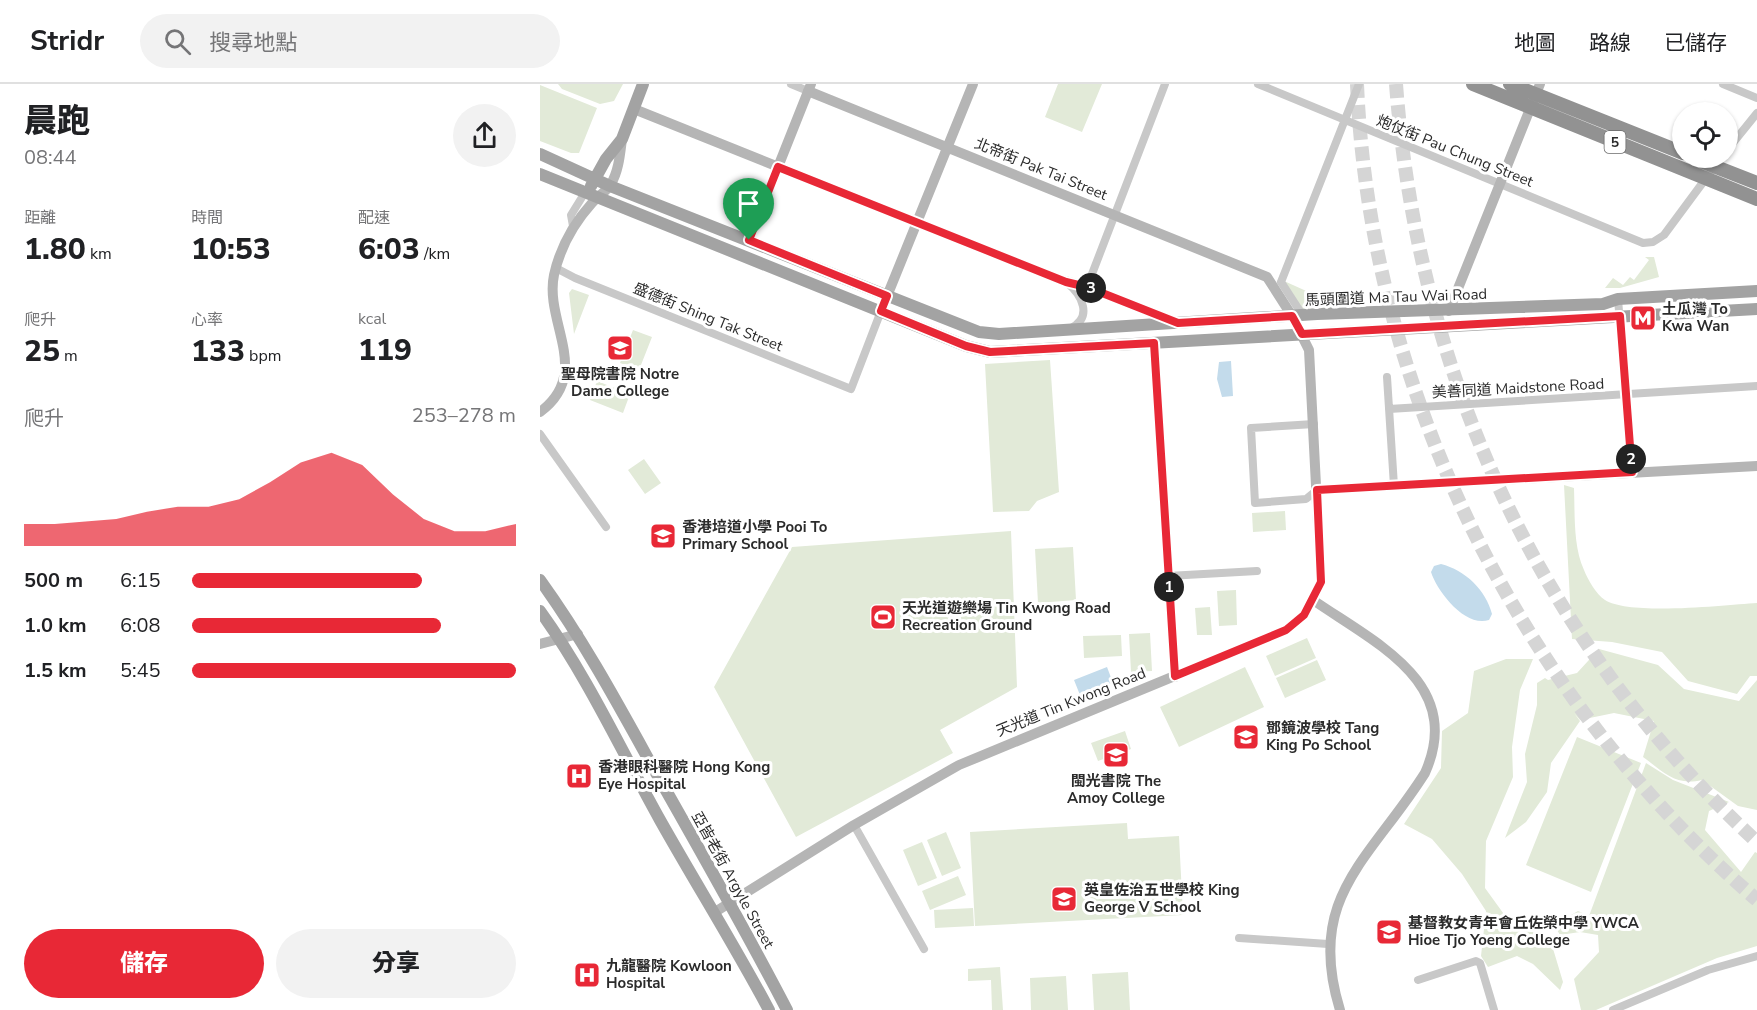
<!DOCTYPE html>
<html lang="zh-TW">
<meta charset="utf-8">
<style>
:root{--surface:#fff;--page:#f2f2f2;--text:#202124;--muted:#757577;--line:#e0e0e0;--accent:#e82836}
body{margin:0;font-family:"Nunito Sans","Noto Sans TC",sans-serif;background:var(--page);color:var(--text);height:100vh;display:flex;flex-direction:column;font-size:22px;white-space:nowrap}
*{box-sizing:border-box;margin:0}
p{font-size:20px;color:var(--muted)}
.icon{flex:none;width:33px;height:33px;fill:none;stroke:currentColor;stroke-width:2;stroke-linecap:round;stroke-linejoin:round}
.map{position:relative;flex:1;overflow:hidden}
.panel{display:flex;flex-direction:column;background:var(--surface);width:540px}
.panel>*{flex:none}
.controls{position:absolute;left:1132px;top:18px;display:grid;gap:12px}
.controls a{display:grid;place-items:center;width:66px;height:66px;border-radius:50%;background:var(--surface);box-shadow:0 2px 4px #0004;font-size:30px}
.pin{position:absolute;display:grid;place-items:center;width:51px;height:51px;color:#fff;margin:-62px -26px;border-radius:50% 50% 50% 0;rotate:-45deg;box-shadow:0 0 6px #0007}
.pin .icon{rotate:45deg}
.km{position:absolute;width:30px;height:30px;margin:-15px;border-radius:50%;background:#222;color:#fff;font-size:16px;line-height:30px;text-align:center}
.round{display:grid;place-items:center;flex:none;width:63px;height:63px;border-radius:32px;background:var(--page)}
.headline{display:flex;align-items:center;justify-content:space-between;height:102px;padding:0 24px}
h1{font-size:33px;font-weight:800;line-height:45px}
.metrics{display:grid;grid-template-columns:repeat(3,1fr);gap:9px;height:102px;padding:6px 24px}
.metrics div{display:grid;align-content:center}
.metrics b{font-size:30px;font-weight:800}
.metrics small{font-size:16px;font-weight:400}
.metrics p{font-size:16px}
.chart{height:168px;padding:12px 24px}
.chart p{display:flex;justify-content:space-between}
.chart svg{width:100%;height:108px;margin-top:6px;fill:var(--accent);opacity:.7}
.primary-button{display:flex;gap:12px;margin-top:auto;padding:12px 24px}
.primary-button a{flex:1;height:69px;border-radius:36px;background:var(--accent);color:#fff;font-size:24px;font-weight:800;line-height:69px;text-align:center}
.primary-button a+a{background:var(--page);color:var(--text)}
ul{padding:0 24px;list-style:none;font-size:20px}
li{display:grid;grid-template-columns:96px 72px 1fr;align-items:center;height:45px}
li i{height:15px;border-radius:8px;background:var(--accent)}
header{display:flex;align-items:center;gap:36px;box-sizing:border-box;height:84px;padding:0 30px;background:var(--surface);border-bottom:2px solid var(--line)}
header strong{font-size:28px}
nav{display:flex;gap:33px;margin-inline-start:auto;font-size:21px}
.search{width:420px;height:54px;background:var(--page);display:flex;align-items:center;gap:15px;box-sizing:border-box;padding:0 21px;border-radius:33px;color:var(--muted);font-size:22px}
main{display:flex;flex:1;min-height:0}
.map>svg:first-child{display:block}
.green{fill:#e2ead8}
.water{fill:#c3dbeb}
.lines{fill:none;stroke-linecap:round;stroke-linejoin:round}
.highway-tunnel{stroke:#d5d5d5;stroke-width:14;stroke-dasharray:14 7;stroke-linecap:butt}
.street{stroke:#c8c8c8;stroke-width:8}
.secondary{stroke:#b5b5b5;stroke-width:10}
.primary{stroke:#a3a3a3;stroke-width:12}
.highway-bridge{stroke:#929292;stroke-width:14}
.route-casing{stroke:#fff;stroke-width:12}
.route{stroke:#e82836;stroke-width:8}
.labels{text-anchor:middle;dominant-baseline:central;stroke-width:6;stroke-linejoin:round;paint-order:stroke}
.shield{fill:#fff;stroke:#6b6b6b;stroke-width:1.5}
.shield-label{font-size:14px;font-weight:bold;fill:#2b2b2b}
.street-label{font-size:15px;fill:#2b2b2b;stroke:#fff}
.poi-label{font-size:15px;font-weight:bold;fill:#2b2b2b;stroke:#fff;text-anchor:start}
</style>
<header>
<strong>Stridr</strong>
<div class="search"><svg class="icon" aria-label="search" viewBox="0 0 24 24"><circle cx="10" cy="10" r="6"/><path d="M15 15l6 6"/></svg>搜尋地點</div>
<nav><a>地圖</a><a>路線</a><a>已儲存</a></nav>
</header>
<main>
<section class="panel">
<div class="headline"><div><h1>晨跑</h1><p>08:44</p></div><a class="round"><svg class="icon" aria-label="share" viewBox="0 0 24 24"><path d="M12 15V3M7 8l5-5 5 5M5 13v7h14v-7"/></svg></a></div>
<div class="metrics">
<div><p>距離</p><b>1.80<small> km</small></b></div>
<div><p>時間</p><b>10:53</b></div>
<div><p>配速</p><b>6:03<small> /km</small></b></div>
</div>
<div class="metrics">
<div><p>爬升</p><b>25<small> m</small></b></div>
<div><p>心率</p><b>133<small> bpm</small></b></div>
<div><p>kcal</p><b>119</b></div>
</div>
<div class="chart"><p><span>爬升</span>253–278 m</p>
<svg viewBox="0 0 160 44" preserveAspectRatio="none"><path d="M0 44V35L10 35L20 34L30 33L40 30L50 28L60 28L70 25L80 18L90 10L100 6L110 11L120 23L130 33L140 38L150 38L160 35V44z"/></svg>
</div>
<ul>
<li><b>500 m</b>6:15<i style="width:71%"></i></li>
<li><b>1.0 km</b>6:08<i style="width:77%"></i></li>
<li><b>1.5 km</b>5:45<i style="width:100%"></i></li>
</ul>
<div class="primary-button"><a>儲存</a><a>分享</a></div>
</section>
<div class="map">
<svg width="1217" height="926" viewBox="0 0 1217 926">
<rect width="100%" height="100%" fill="#fff"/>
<path class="green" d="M 18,0 L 83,0 L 74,17 L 60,20 L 22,5 Z
M 518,0 L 562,0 L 542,48 L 505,33 Z
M 0,1 L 57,24 L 39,69 L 31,69 L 0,57 Z
M 1105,173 L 1114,173 L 1119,193 L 1080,204 L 1065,204 L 1073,194 L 1083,201 L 1090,193 L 1094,196 L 1109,176 Z
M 744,197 L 813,228 L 763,229 Z
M 32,205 L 49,211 L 34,250 L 29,209 Z
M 93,246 L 112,253 L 99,286 L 80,279 Z
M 510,276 L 519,408 L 497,417 L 489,427 L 453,428 L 445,280 Z
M 57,297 L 90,310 L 83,329 L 50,316 Z
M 104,375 L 121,399 L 105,410 L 88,386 Z
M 1024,401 L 1034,404 C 1035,430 1033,462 1044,486 C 1048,496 1056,510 1065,516 C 1090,532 1185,521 1217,519 L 1217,592 L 1210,592 L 1197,610 L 1148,597 L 1122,568 L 1072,558 L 1032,555 Z
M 745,427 L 746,446 L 713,448 L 712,429 Z
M 471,447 L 477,603 L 400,646 L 413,669 L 256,753 L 174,603 L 252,463 Z
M 533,463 L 536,516 L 498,519 L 495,465 Z
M 696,506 L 697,541 L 679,542 L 677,507 Z
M 670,523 L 672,551 L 657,551 L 655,524 Z
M 610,549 L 612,587 L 591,588 L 589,550 Z
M 581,551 L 582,572 L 544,574 L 543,552 Z
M 767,554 L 776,574 L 735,592 L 726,572 Z
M 1059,565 L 1118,581 L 1144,605 L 1199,617 L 1217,596 L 1217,726 L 1198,722 L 1162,696 C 1135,702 1125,689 1103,673 L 1114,637 L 1074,629 L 1040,636 L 1034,629 L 1040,637 L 1011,679 L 1007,708 L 986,738 L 965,754 L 987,698 L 985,670 L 997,621 L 997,599 L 1005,594 L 1008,596 L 1037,589 Z
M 966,575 L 993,575 L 980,606 L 972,663 L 973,693 L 946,757 L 945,804 L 966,833 L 1011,858 L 1023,898 L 1020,906 L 993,880 L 977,872 L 948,883 L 941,872 L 946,827 L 922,790 L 892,755 L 864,740 L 901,684 L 902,647 L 928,629 L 934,587 Z
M 777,576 L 786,596 L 745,614 L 736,594 Z
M 705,583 L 724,623 L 639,663 L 620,623 Z
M 585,647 L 591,665 L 558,677 L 551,659 Z
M 1037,653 L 1101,679 L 1051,808 L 986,781 Z
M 1106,679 L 1133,696 L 1189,718 L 1169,727 L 1165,746 L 1201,788 L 1215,768 L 1217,769 L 1217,862 L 1177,874 L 1056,926 L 1041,926 L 1034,895 L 1059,868 L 1058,851 L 1040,848 L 1020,851 L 1014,841 L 1038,827 L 1049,832 Z
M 587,739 L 588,755 L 639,752 L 643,831 L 435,842 L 430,748 Z
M 406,748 L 421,784 L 402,792 L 387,756 Z
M 382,758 L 397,794 L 378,802 L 363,766 Z
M 418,792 L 426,811 L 390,826 L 382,807 Z
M 433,824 L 434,842 L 395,844 L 394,826 Z
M 460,883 L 463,926 L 452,926 L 451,896 L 428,897 L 428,885 Z
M 588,888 L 590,926 L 554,926 L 552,890 Z
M 526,892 L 528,926 L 491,926 L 490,894 Z"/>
<path class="water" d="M 691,277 L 693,312 L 682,313 L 677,295 L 679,278 Z
M 901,480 C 925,486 946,506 952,530 L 949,536 C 925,544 897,507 891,488 L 894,482 Z
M 567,583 L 573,599 L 540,611 L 534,596 Z"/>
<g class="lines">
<path class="highway-tunnel" d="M 817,0 C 830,311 983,614 1217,816
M 856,0 C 878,293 1001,558 1217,758"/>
<path class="street" d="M 251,0 L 268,7
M 718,0 L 1103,159 L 1113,158 L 1124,151 L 1181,74
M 1183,0 L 1217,14
M 1188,65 L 1217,29
M 33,142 L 31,131 L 44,110
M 16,184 L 35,194 L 311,305 L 341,227
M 741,198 L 819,0
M 741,198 L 763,232
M 527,199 C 542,211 553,233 531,244
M 547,203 L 625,0
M 1078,215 L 1092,388
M 847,293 L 854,402
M 849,325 L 1217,302
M 774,340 L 711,344 L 715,419 L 766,415 L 777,406
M 0,350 L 66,443
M 628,492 L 717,487
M 314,741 L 384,865
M 699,854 L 788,860
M 878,896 L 936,877 L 940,879 L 954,926
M 1073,926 L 1168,886 L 1217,872"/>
<path class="secondary" d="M 94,25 L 518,195 L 547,203 L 635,238
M 209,156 L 271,0
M 341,227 L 433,0
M 909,227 L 1000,0
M 614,259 L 635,593
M 0,328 C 53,289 4,238 14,191 C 20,164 34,139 52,119 C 58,112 67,107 71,100 C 79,86 80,70 82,55
M 777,406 L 1217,382
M 773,516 C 835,559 925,599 885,689 C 830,776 765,813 800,926
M 0,560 L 38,550
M 175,828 L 314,741 L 419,681 L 746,546 L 764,531 L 781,498 L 769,266 L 752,232 L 727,193 L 268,7"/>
<path class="primary" d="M 0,70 L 70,102 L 439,248 L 459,250 L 777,230 L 1063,220 L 1078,215 L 1217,207
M 0,90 L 426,262 L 450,268 L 1217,225
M 51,102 L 66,75 L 82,55 L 103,0
M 0,496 C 44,557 79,622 115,687 C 160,766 205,845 247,926
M 0,527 C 47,592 81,666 120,736 C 156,800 195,862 229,926"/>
<path class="highway-bridge" d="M 933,0 L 1217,115
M 970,0 L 1143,69
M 1153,74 L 1217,99"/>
</g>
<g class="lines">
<defs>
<path id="route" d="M 238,83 L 526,198 L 547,203 L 638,239 L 752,232 L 762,250 L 1080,232 L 1092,388 L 777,406 L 781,498 L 764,531 L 746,546 L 635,592 L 614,259 L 450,268 L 426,262 L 341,227 L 347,212 L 209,156 Z"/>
</defs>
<use href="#route" class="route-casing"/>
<use href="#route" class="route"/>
</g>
<defs>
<symbol id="metro-square" viewBox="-11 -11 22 22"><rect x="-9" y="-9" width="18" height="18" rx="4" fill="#e82836" stroke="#fff"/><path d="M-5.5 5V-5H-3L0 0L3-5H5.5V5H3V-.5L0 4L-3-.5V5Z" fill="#fff"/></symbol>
<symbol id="school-square" viewBox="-11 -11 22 22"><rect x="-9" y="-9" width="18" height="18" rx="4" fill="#e82836" stroke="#fff"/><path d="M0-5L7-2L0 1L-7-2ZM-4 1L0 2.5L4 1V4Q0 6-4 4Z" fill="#fff"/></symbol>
<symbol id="stadium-square" viewBox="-11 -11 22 22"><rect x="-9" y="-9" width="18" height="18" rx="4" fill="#e82836" stroke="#fff"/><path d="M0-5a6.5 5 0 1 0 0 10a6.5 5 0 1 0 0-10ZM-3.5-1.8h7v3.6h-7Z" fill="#fff"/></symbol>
<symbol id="hospital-square" viewBox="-11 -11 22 22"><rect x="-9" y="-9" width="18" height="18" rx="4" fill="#e82836" stroke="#fff"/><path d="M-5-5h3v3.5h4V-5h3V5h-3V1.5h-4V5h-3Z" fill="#fff"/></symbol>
</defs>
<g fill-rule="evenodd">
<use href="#metro-square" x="1088" y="219" width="30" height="30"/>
<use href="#school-square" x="65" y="249" width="30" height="30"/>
<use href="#school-square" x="108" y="437" width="30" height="30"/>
<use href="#stadium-square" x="328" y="518" width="30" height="30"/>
<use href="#school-square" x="691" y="638" width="30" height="30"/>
<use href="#school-square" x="561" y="656" width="30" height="30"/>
<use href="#hospital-square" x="24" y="677" width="30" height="30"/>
<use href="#school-square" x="509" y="800" width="30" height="30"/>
<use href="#school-square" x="834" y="833" width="30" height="30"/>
<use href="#hospital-square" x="32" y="876" width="30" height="30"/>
</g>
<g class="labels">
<rect class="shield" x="1064.5" y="47" width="21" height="22" rx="4.5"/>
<g class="shield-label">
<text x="1075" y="58">5</text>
</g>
<g class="street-label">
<text transform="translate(915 67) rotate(22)">炮仗街 Pau Chung Street</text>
<text transform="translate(501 85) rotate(22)">北帝街 Pak Tai Street</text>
<text transform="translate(856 213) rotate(-2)">馬頭圍道 Ma Tau Wai Road</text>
<text transform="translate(168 233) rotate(22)">盛德街 Shing Tak Street</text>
<text transform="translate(978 304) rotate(-3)">美善同道 Maidstone Road</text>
<text transform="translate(531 618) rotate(-22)">天光道 Tin Kwong Road</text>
<text transform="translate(193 796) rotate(61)">亞皆老街 Argyle Street</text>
</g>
<g class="poi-label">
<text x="1122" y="225">土瓜灣 To<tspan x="1122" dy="17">Kwa Wan</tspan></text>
<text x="80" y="290" text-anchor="middle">聖母院書院 Notre<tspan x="80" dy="17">Dame College</tspan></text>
<text x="142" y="443">香港培道小學 Pooi To<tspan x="142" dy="17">Primary School</tspan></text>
<text x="362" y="524">天光道遊樂場 Tin Kwong Road<tspan x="362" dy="17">Recreation Ground</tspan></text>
<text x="726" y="644">鄧鏡波學校 Tang<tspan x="726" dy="17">King Po School</tspan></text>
<text x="58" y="683">香港眼科醫院 Hong Kong<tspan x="58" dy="17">Eye Hospital</tspan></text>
<text x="576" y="697" text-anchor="middle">閩光書院 The<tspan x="576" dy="17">Amoy College</tspan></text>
<text x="544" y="806">英皇佐治五世學校 King<tspan x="544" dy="17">George V School</tspan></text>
<text x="868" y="839">基督教女青年會丘佐榮中學 YWCA<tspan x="868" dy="17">Hioe Tjo Yoeng College</tspan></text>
<text x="66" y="882">九龍醫院 Kowloon<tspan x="66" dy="17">Hospital</tspan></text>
</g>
</g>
</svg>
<div class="controls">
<a><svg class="icon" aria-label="locate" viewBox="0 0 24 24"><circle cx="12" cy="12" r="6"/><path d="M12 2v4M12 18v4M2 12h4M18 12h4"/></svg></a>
</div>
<div class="pin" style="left:209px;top:156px;background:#1e9e55"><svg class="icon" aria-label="arrive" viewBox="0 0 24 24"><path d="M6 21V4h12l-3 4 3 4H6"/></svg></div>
<b class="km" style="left:629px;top:503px">1</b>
<b class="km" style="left:1091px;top:375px">2</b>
<b class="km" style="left:551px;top:204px">3</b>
</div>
</main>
